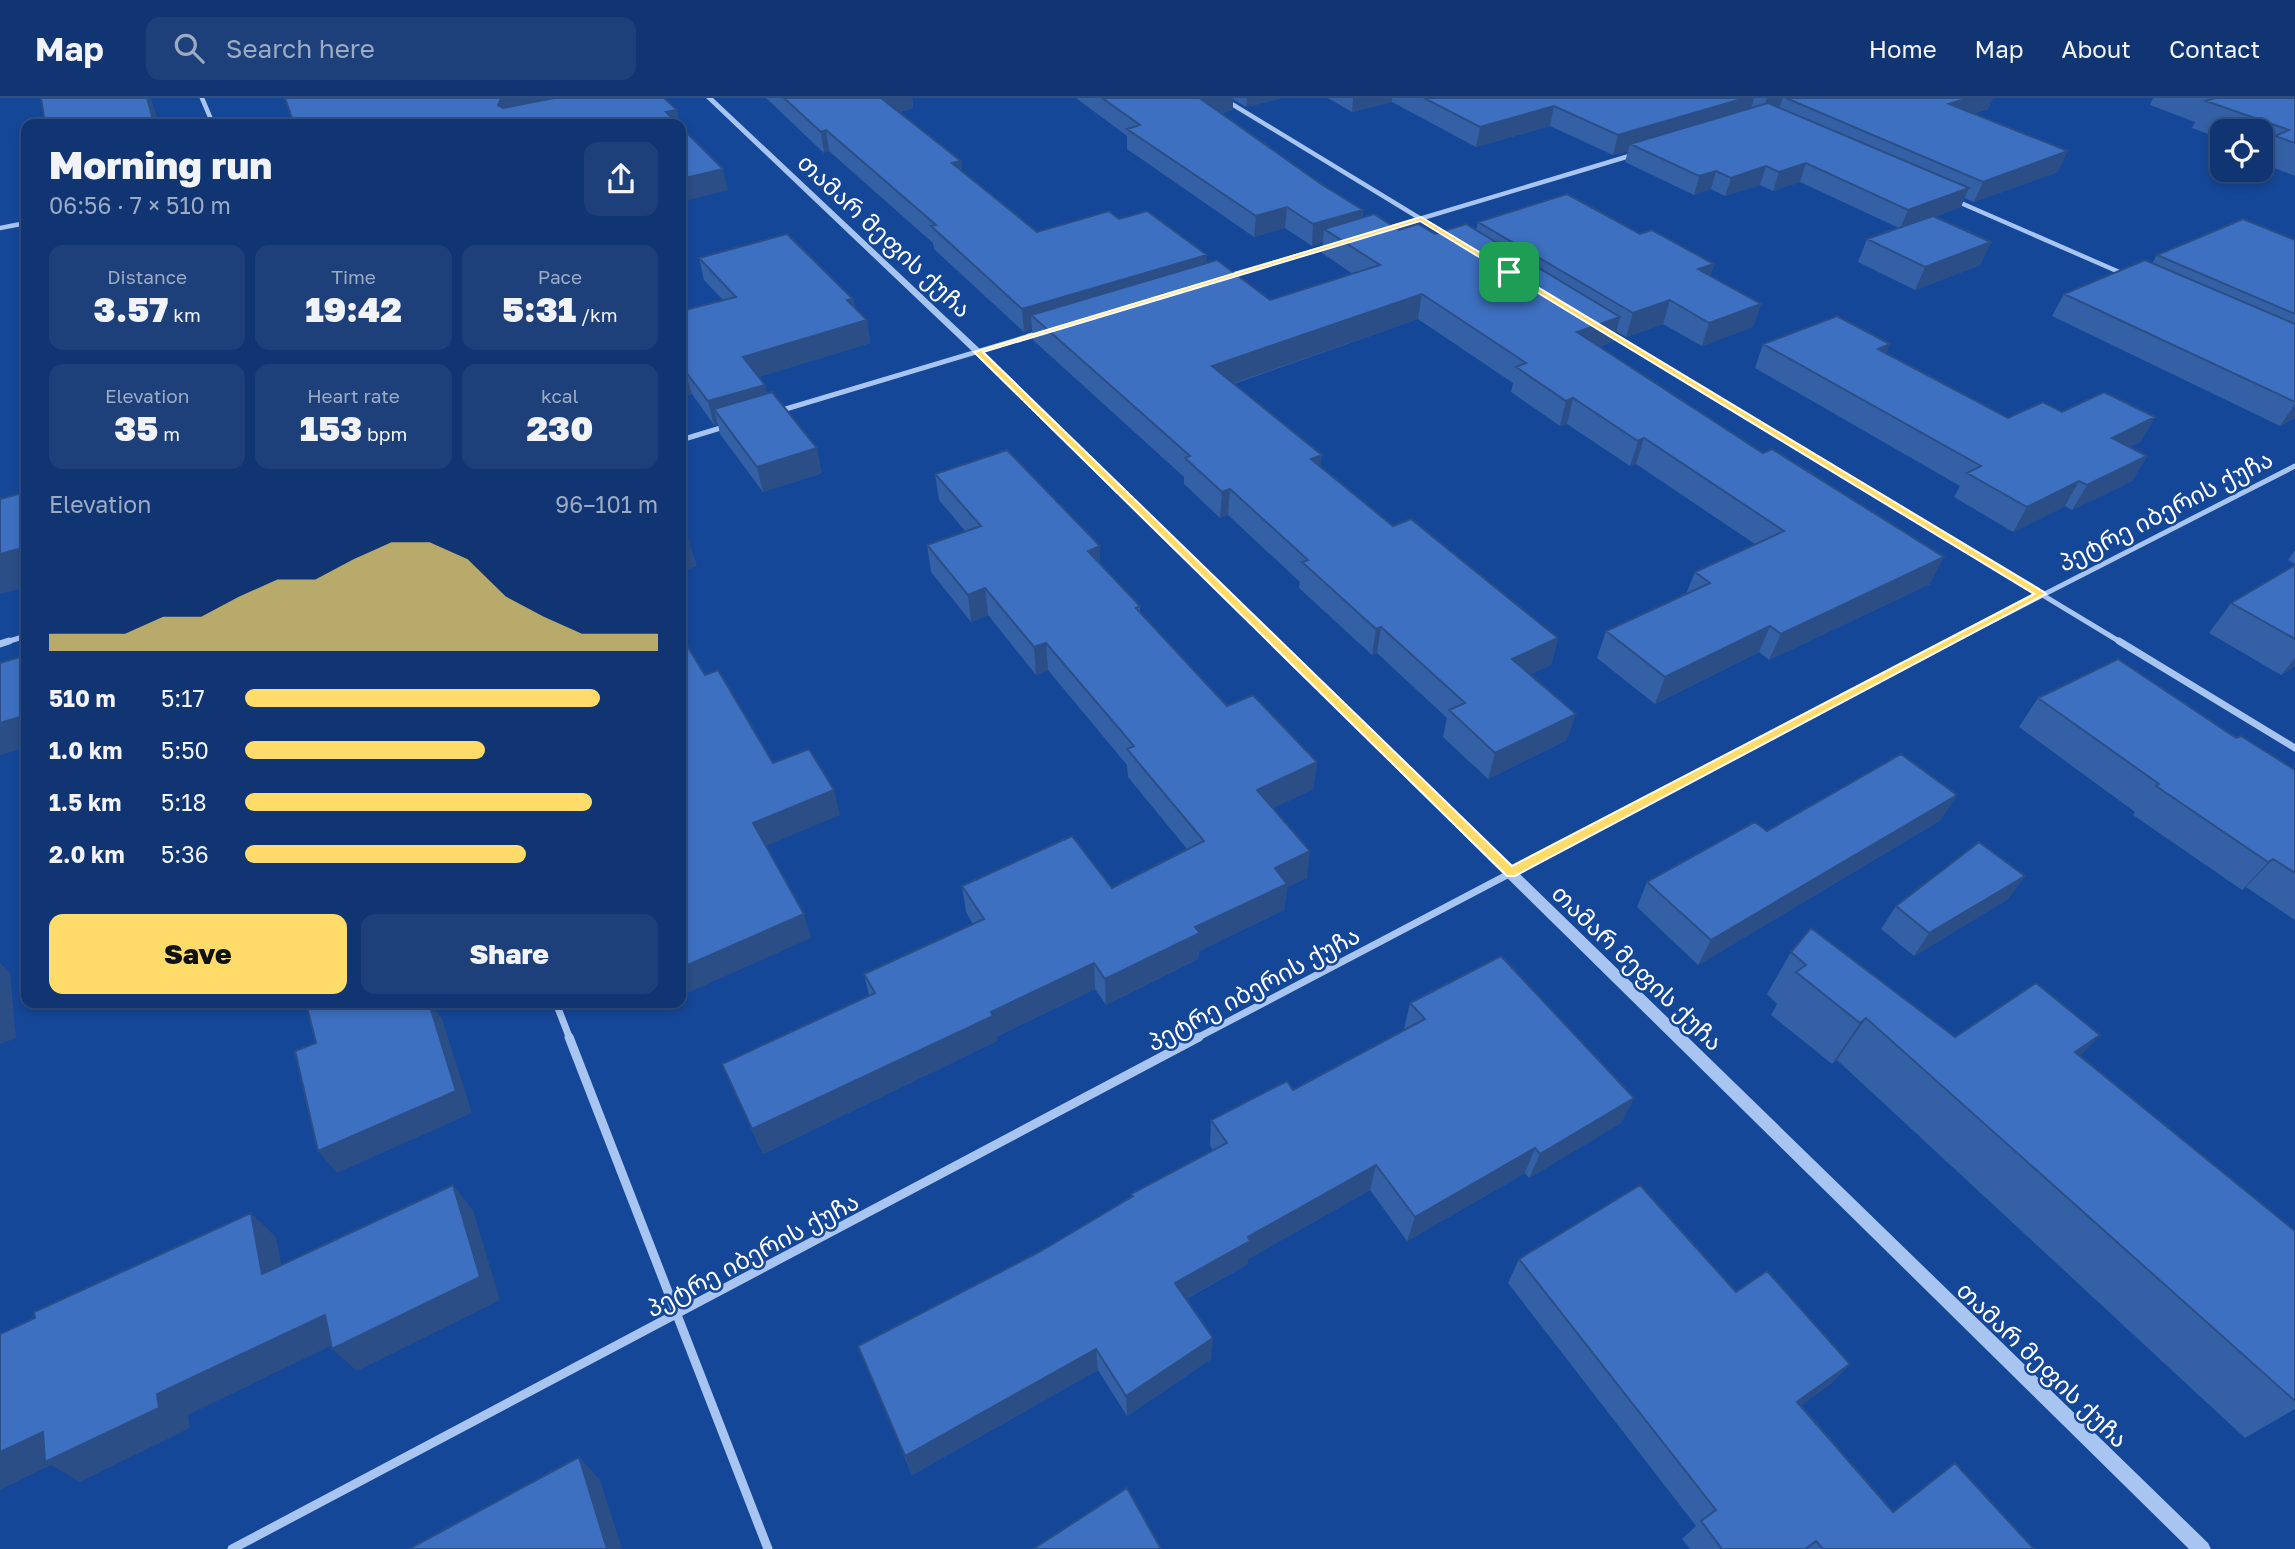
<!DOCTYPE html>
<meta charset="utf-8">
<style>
:root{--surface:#103572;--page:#1e407a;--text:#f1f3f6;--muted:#9cabc4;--line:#305084;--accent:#ffdc69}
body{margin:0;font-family:"Golos Text","Noto Sans Georgian",sans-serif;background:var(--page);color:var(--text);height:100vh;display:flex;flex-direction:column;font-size:26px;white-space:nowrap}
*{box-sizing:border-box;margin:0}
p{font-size:23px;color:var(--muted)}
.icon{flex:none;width:38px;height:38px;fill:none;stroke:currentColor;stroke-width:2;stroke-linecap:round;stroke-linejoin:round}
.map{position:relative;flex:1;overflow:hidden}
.details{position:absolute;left:21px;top:21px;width:665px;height:889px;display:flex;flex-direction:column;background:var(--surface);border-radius:14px;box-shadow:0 4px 10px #0003,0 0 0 2px var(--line)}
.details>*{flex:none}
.buttons{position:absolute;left:2210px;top:21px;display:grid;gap:14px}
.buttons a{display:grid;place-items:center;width:63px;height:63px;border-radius:14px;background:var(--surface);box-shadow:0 4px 10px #0003,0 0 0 2px var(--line);font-size:35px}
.pin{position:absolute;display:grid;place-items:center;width:60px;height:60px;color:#fff;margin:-30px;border-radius:14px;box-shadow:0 4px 10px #0006}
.round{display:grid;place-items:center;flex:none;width:74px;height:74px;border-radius:14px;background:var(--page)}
.overview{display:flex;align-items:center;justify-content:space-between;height:119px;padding:0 28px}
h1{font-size:38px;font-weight:800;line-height:52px}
.figures{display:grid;grid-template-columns:repeat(3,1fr);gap:10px;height:119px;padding:7px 28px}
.figures div{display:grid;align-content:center;border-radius:14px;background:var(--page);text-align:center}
.figures b{font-size:35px;font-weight:800}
.figures small{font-size:19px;font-weight:400}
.figures p{font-size:19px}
.chart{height:196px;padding:14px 28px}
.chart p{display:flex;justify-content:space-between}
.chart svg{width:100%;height:126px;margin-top:7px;fill:var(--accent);opacity:.7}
.action{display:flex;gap:14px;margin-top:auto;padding:14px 28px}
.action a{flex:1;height:80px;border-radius:14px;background:var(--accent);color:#111;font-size:28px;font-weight:800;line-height:80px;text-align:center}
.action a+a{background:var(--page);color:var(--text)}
ul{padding:0 28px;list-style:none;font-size:23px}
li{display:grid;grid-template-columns:112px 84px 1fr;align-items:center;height:52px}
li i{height:18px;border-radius:9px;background:var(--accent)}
header{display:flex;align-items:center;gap:42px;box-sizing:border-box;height:98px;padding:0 35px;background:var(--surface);border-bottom:2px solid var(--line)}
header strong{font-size:33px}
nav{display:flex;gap:38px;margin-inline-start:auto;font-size:24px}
.search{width:490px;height:63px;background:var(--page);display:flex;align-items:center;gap:18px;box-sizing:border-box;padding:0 24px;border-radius:14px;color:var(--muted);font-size:26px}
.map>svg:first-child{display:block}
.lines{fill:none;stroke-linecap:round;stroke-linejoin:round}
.minor-far3{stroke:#a8c5f2;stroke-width:4.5}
.minor-far2{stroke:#a8c5f2;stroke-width:5}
.minor-far1{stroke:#a8c5f2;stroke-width:7}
.minor{stroke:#a8c5f2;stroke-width:9}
.tertiary{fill:#a8c5f2;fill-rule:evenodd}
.wall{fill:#3460a5}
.shaded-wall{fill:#2b4e86}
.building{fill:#3d70c0;stroke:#2b4e86;stroke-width:2}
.route{fill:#ffdc69;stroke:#fff;stroke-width:2;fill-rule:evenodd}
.labels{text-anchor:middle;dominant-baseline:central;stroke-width:5;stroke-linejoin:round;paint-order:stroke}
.street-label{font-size:24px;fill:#fff;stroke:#154798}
</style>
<header>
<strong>Map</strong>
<div class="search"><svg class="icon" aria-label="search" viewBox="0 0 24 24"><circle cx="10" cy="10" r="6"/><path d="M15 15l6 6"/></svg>Search here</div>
<nav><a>Home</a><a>Map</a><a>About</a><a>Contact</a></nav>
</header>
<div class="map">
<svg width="2295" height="1451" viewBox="0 0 2295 1451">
<rect width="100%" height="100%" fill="#154798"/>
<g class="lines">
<path class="minor-far3" d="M 202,0 L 213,26
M 1222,0 L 1449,138
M 1954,102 L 2126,177
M 0,130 L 26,125
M 1386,131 L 1636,56
M 1228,178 L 1331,148
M 1609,235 L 1615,238
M 1028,238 L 1039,235"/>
<path class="minor-far2" d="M 1612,237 L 2122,545
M 779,313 L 1033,237
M 681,342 L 727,328
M 3,545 L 26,538
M 1949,545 L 2295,368"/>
<path class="minor-far1" d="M 2119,543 L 2295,650
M 0,546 L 9,543
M 556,905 L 570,941
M 1195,941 L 1952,543"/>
<path class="minor" d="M 569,939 L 768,1451
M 232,1451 L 1199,939"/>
<path class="tertiary" d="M 706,0 L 713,0 L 981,252 L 2208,1445 L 2211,1451 L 2189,1451 L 975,256 Z"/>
</g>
<path class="wall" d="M 766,0 L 912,0 L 913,10 L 899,14 L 961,63 L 962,74 L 1037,134 L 1119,121 L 1207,165 L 1270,202 L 1353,176 L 1322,155 L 1323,144 L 1312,148 L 1285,130 L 1254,139 L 1127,51 L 1127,38 L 1076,0 L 1282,0 L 1246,9 L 1233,1 L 1233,12 L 1222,15 L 1321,86 L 1363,112 L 1362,120 L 1399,132 L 1435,136 L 1476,133 L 1478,124 L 1640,136 L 1714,166 L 1710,178 L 1761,206 L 1753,229 L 1702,248 L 1663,226 L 1626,239 L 1616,233 L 1614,243 L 1599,249 L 1930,486 L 1769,562 L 1759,554 L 1655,606 L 1597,560 L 1606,533 L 1686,496 L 1695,474 L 1755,446 L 1636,366 L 1630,368 L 1567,326 L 1560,328 L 1511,294 L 1513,285 L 1418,221 L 1234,286 L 1320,368 L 1393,428 L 1558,540 L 1551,567 L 1529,576 L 1567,642 L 1488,681 L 1443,639 L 1447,620 L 1377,555 L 1372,557 L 1299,490 L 1300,484 L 1228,417 L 1220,420 L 1184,386 L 1184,379 L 1033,242 L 1032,231 L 1024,234 L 934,151 L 933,145 L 829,53 L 824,55 Z
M 1328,0 L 1993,0 L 1988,11 L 1973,16 L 2058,74 L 1974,104 L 1964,100 L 1961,109 L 1934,119 L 1991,144 L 1980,167 L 1915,192 L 1858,164 L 1867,141 L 1899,130 L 1800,84 L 1773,93 L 1760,87 L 1725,98 L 1711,91 L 1694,97 L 1625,64 L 1628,53 L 1613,57 L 1550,28 L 1476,49 L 1392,4 L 1352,14 Z
M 2153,0 L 2295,0 L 2295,78 L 2261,65 L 2261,62 L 2264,56 L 2261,55 L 2261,33 L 2222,33 L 2222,41 L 2192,30 L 2195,24 L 2150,7 Z
M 2295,142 L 2295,320 L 2280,328 L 2052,218 L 2064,196 L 2152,165 L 2157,157 Z
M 699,160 L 853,201 L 855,210 L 867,222 L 870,245 L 759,279 L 765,287 L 767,296 L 822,375 L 763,394 L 720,336 L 718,326 L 714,327 L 692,296 L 681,299 L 681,213 L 723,202 L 704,182 Z
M 1763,246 L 1890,246 L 1886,255 L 2008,320 L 2062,314 L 2155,319 L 2140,344 L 2129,349 L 2147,358 L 2132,383 L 2072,412 L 2065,408 L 2013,434 L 1954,399 L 1960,388 L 1755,270 Z
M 935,376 L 1100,448 L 1100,466 L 1140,508 L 1140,515 L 1227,608 L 1317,664 L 1313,691 L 1273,710 L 1307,780 L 1287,789 L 1284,812 L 1199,853 L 1198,861 L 1106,907 L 1095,891 L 996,939 L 997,943 L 763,1056 L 722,966 L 869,897 L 864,876 L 973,826 L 966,814 L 962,788 L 1112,790 L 1187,751 L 1128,679 L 1127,667 L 1048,572 L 1036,577 L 988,517 L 971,524 L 931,474 L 927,447 L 966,434 L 939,402 Z
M 2295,452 L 2295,466 L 2288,462 Z
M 2295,467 L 2295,568 L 2281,577 L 2209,535 L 2231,505 Z
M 2038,600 L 2236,640 L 2295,672 L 2295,822 L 2246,789 L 2242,792 L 2133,717 L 2135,714 L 2019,629 Z
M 1941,722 L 1698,867 L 1637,809 L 1647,784 L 1767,733 Z
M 2025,778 L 2008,801 L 1914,858 L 1881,831 L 1896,808 Z
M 1791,854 L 1955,939 L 2081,958 L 2295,1133 L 2295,1311 L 2245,1340 L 1837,962 L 1832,966 L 1771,917 L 1777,906 L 1767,896 Z
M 1410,905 L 1634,1000 L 1621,1025 L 1529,1080 L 1525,1075 L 1407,1143 L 1370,1092 L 1248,1161 L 1248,1166 L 1186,1201 L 1211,1261 L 1127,1318 L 1098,1272 L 912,1377 L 858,1248 L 1041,1153 L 1132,1099 L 1131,1096 L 1213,1053 L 1210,1047 L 1211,1022 L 1293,992 L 1405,932 L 1404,931 Z
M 1519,1161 L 1736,1194 L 1850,1266 L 1829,1287 L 1801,1307 L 1893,1413 L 2034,1451 L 1690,1451 L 1682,1441 L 1696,1428 L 1508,1185 Z"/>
<path class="shaded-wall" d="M 147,0 L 151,0 L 159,26 L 155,26 Z
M 505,0 L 613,0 L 508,21 L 498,7 L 501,1 Z
M 879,0 L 912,0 L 913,10 L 881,18 Z
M 1204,0 L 1233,0 L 1233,12 L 1201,20 L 1201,1 Z
M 1247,0 L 1282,0 L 1246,9 Z
M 1353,0 L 1392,0 L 1392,4 L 1352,14 Z
M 1745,0 L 1754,0 L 1749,17 L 1630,46 L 1628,53 L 1613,57 L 1618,37 Z
M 1767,0 L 1783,0 L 1780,8 L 1763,13 Z
M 1969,0 L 1993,0 L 1988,11 L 1941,26 L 1949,6 Z
M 1554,8 L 1550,28 L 1476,49 L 1480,29 Z
M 677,12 L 680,26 L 669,26 L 666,14 Z
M 826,32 L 829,53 L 824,55 L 821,34 Z
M 2068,53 L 2058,74 L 1974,104 L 1983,84 Z
M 961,63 L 963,84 L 952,65 Z
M 1806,65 L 1800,84 L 1773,93 L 1779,74 Z
M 1766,68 L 1760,87 L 1725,98 L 1731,80 Z
M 723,71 L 728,92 L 681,104 L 681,81 Z
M 1716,73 L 1711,91 L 1694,97 L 1699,78 Z
M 1969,90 L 1961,109 L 1900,131 L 1908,112 Z
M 1287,109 L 1285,130 L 1254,139 L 1256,118 Z
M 1363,112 L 1360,133 L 1324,131 L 1323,144 L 1312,148 L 1313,126 Z
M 1991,144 L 1980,167 L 1915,192 L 1925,169 Z
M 1207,157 L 1206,179 L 1031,217 L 1032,231 L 1024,234 L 1022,211 Z
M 1714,166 L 1706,189 L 1698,171 Z
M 1422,196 L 1418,221 L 1211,293 L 1212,268 Z
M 853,201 L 857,223 L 847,202 Z
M 1670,202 L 1663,226 L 1626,239 L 1633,215 Z
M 1761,206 L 1753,229 L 1702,248 L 1709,225 Z
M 1620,219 L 1614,243 L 1571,259 L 1577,234 Z
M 867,222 L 870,245 L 749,282 L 743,259 Z
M 1890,246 L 1879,270 L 1878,251 Z
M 685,273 L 692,296 L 681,299 L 681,274 Z
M 765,287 L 770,310 L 714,311 L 718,326 L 714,327 L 708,303 Z
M 1573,300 L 1567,326 L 1560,328 L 1566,303 Z
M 2295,306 L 2295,320 L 2280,328 Z
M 2155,319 L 2140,344 L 2097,364 L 2112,340 Z
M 1644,340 L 1636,366 L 1630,368 L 1638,343 Z
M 817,350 L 822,375 L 763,394 L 757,369 Z
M 1322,357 L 1319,383 L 1311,361 Z
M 2147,358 L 2132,383 L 2072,412 L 2087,387 Z
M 2079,383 L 2065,408 L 2013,434 L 2027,409 Z
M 1230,391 L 1228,417 L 1220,420 L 1222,394 Z
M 689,444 L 697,468 L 681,474 L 681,446 Z
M 1100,448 L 1100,475 L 1088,453 Z
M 26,449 L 26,489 L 0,496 L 0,456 Z
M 1944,459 L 1930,486 L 1769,562 L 1781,536 Z
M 985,490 L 988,517 L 971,524 L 968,497 Z
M 1770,528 L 1759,554 L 1655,606 L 1665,579 Z
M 1381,529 L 1377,555 L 1372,557 L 1376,531 Z
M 1558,540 L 1551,567 L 1505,588 L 1512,561 Z
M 1046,545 L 1048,572 L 1036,577 L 1034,549 Z
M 2295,560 L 2295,568 L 2281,577 Z
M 1576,616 L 1567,642 L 1488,681 L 1495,655 Z
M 26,617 L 26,649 L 0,657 L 0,625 Z
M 1317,664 L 1313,691 L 1254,719 L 1257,692 Z
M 834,692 L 840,717 L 761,750 L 753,725 Z
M 1957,697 L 1941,722 L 1698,867 L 1711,842 Z
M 1310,753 L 1307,780 L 1287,789 L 1284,812 L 1199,853 L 1198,861 L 1106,907 L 1105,881 L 1275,770 Z
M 2273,761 L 2246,789 L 2242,792 L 2268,764 Z
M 2025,778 L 2008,801 L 1914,858 L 1929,835 Z
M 804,816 L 811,840 L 683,897 L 681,891 L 681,870 Z
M 0,865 L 10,875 L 16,940 L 0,946 Z
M 1094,865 L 1095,891 L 996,939 L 997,943 L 763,1056 L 752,1031 Z
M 396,905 L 406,905 L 414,933 L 398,910 Z
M 429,905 L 431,905 L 442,921 L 472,1015 L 337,1075 L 318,1053 Z
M 1866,920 L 1837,962 L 1832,966 L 1860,925 Z
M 2100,937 L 2062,978 L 2075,954 Z
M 1634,1000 L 1621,1025 L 1529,1080 L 1540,1056 Z
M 1535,1050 L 1525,1075 L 1407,1143 L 1415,1119 Z
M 1376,1067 L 1370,1092 L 1248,1161 L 1248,1166 L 1174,1207 L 1175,1185 L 1248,1139 Z
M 453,1087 L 473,1112 L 500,1202 L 357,1273 L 332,1251 Z
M 251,1115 L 276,1139 L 288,1199 L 262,1176 Z
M 325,1217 L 349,1239 L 188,1317 L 190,1330 L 80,1384 L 51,1367 L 0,1392 L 0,1354 L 43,1334 L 157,1296 Z
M 1213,1240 L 1211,1261 L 1127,1318 L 1126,1298 Z
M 1096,1251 L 1098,1272 L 912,1377 L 905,1358 Z
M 1850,1266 L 1829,1287 L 1777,1324 L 1797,1304 Z
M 579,1359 L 600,1382 L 622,1451 L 607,1451 Z"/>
<path class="building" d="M 41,0 L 147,0 L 154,25 L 172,22 L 173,26 L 45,26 Z
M 285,0 L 505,0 L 501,1 L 498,7 L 503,10 L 554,0 L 664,0 L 677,12 L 666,14 L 678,26 L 294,26 Z
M 784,0 L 881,0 L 961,63 L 952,65 L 1037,134 L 1109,113 L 1119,121 L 1147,113 L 1207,157 L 1022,211 L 931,128 L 936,127 L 826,32 L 821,34 Z
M 1102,0 L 1204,0 L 1201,1 L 1321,86 L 1363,112 L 1313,126 L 1287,109 L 1256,118 L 1127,31 L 1140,27 Z
M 1424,0 L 1745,0 L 1618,37 L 1554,8 L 1480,29 Z
M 1786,0 L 1969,0 L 1949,6 L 2068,53 L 1983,84 Z
M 2215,0 L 2295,0 L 2295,45 L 2275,38 L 2289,32 L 2206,3 Z
M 1768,5 L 1969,90 L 1908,112 L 1806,65 L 1779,74 L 1766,68 L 1731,80 L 1716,73 L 1699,78 L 1630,46 Z
M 681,29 L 723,71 L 681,81 Z
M 1567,96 L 1640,136 L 1652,132 L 1714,166 L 1698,171 L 1761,206 L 1709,225 L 1670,202 L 1633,215 L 1478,124 Z
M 1374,116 L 1399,132 L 1418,126 L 1435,136 L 1466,126 L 1620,219 L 1577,234 L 1763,355 L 1772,351 L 1944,459 L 1781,536 L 1770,528 L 1665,579 L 1606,533 L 1710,485 L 1695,474 L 1784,433 L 1644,340 L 1638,343 L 1573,300 L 1566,303 L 1516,269 L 1526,265 L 1422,196 L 1212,268 L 1322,357 L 1311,361 L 1393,428 L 1411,421 L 1558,540 L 1512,561 L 1576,616 L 1495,655 L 1449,612 L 1465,605 L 1381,529 L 1376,531 L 1302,464 L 1308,462 L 1230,391 L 1222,394 L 1185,360 L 1190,358 L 1031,217 L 1217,162 L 1270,202 L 1380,167 L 1324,131 Z
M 1933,118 L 1991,144 L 1925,169 L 1867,141 Z
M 2243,121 L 2295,142 L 2295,216 L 2157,157 Z
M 787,136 L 853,201 L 847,202 L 867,222 L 743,259 L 765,287 L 708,303 L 685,273 L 681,274 L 681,213 L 736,199 L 699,160 Z
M 2145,162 L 2295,226 L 2295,304 L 2064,196 Z
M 1837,218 L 1890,246 L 1878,251 L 2008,320 L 2043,304 L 2062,314 L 2104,294 L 2155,319 L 2112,340 L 2147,358 L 2087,387 L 2079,383 L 2027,409 L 1967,375 L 1981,368 L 1763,246 Z
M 772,294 L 817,350 L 757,369 L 714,311 Z
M 1007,352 L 1100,448 L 1088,453 L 1140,508 L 1136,510 L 1227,608 L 1253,597 L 1317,664 L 1257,692 L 1310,753 L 1275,770 L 1287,786 L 1195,829 L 1200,835 L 1105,881 L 1094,865 L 991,914 L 993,918 L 752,1031 L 722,966 L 875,895 L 864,876 L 984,821 L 962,788 L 1072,738 L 1112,790 L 1204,743 L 1127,651 L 1134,648 L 1046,545 L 1034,549 L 985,490 L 968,497 L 927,447 L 981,428 L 935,376 Z
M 26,394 L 26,449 L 0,456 L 0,401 Z
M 681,430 L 689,444 L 681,446 Z
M 2295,467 L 2295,541 L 2231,505 Z
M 681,538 L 705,577 L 718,572 L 773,665 L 809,651 L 834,692 L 753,725 L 804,816 L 681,870 Z
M 26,557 L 26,617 L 0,625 L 0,565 Z
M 2118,561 L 2236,640 L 2241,638 L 2295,672 L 2295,775 L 2273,761 L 2268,764 L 2156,688 L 2159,686 L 2038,600 Z
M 1901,656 L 1957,697 L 1711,842 L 1647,784 L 1755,724 L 1767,733 Z
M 1979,744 L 2025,778 L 1929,835 L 1896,808 Z
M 1811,830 L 1955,939 L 2036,885 L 2100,937 L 2075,954 L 2295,1133 L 2295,1303 L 1866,920 L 1860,925 L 1796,874 L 1806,867 L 1791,854 Z
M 1501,858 L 1634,1000 L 1540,1056 L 1535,1050 L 1415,1119 L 1376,1067 L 1248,1139 L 1250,1143 L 1175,1185 L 1213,1240 L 1126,1298 L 1096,1251 L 905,1358 L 858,1248 L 1041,1153 L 1133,1098 L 1131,1096 L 1227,1045 L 1211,1022 L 1287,983 L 1293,992 L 1425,921 L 1410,905 Z
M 306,905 L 396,905 L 398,910 L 411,905 L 429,905 L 456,993 L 318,1053 L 295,953 L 316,945 Z
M 453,1087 L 480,1179 L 332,1251 L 325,1217 L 157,1296 L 159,1310 L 45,1364 L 43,1334 L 0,1354 L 0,1236 L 35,1220 L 34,1214 L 251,1115 L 262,1176 Z
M 1640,1087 L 1736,1194 L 1767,1173 L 1850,1266 L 1797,1304 L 1893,1414 L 1955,1365 L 2034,1451 L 1823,1451 L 1816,1443 L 1805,1451 L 1722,1451 L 1701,1423 L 1716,1412 L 1519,1161 Z
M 579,1359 L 607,1451 L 409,1451 Z
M 1127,1390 L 1161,1451 L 1033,1451 Z"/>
<path class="route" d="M 1421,119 L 2044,494 L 2046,496 L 1515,778 L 1507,778 L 974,254 ZM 1420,123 L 1507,176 L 2034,496 L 1512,768 L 983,254 Z"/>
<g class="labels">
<g class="street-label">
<text transform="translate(885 137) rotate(43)">თამარ მეფის ქუჩა</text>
<text transform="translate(2165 412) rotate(-27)">პეტრე იბერის ქუჩა</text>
<text transform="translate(1638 869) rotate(44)">თამარ მეფის ქუჩა</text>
<text transform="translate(1253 890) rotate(-28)">პეტრე იბერის ქუჩა</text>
<text transform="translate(752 1156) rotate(-28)">პეტრე იბერის ქუჩა</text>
<text transform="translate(2043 1266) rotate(44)">თამარ მეფის ქუჩა</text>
</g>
</g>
</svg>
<div class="buttons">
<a><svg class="icon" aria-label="locate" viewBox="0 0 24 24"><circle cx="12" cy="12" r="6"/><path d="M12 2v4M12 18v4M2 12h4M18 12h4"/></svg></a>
</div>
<div class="pin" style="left:1509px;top:174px;background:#1e9e55"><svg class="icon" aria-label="arrive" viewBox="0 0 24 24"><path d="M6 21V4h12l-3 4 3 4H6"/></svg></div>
<section class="details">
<div class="overview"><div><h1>Morning run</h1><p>06:56 · 7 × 510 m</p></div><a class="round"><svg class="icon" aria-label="share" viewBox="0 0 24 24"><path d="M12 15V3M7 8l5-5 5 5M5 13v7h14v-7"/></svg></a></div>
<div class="figures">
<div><p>Distance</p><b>3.57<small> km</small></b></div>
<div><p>Time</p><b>19:42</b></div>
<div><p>Pace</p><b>5:31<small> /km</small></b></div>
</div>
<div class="figures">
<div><p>Elevation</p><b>35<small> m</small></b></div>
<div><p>Heart rate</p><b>153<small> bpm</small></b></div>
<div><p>kcal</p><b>230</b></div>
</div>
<div class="chart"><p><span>Elevation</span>96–101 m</p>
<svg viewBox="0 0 160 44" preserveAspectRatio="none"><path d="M0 44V38L10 38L20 38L30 32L40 32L50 25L60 19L70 19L80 12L90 6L100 6L110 12L120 25L130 32L140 38L150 38L160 38V44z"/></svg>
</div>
<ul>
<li><b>510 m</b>5:17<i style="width:86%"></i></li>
<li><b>1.0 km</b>5:50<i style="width:58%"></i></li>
<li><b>1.5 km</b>5:18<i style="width:84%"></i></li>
<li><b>2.0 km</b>5:36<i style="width:68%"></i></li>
</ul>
<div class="action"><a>Save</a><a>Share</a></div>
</section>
</div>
